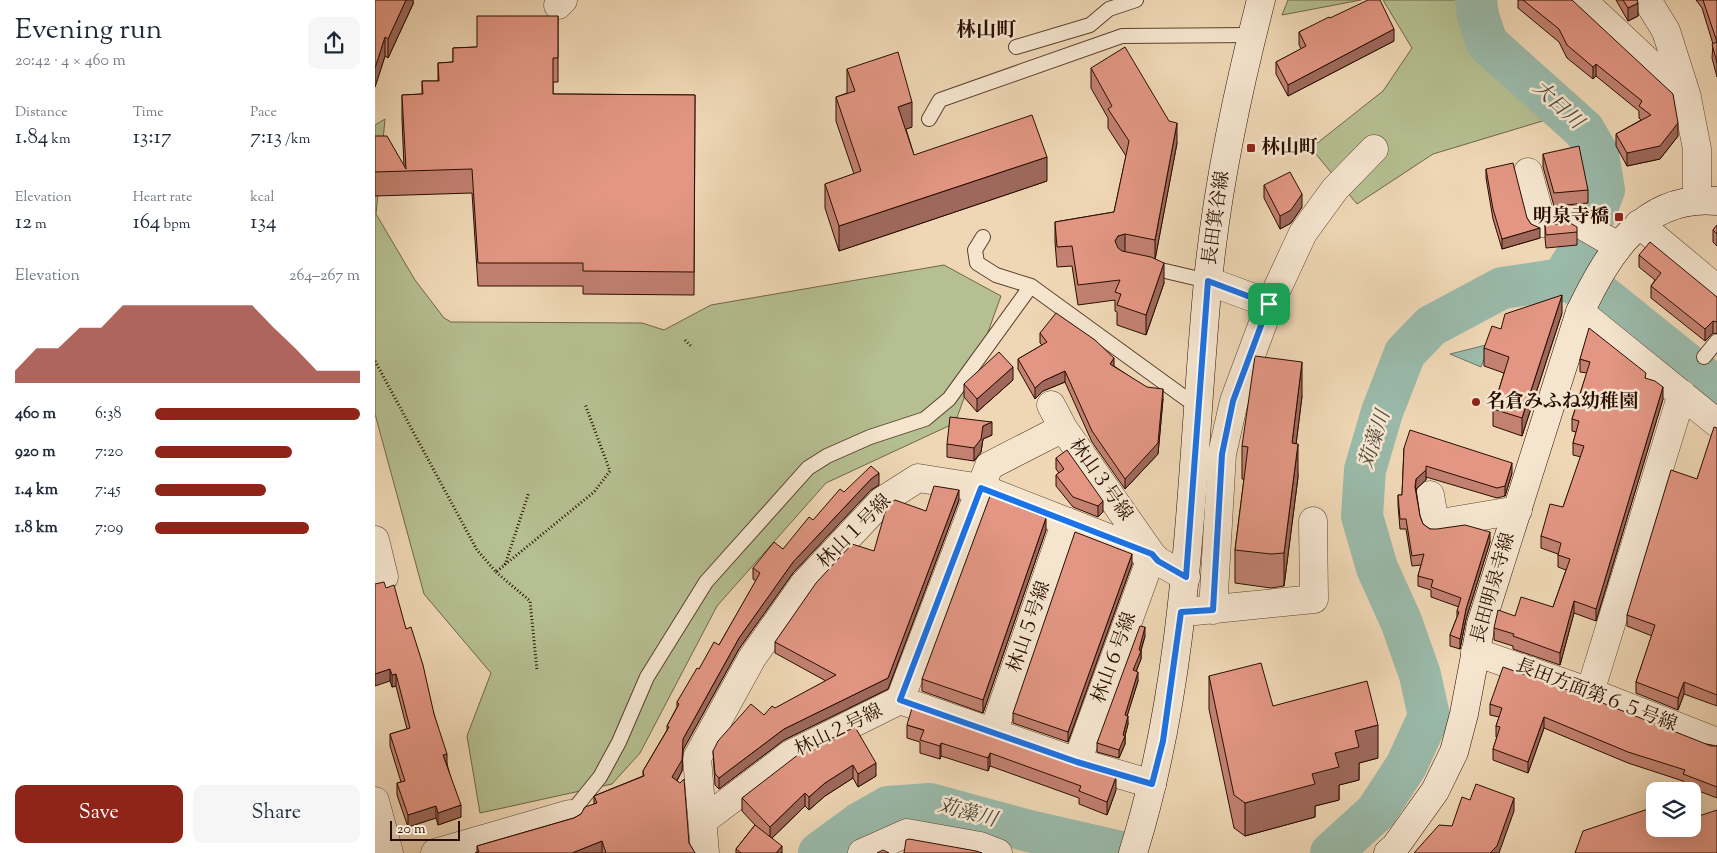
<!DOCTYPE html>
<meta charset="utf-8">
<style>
:root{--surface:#fff;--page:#f6f6f7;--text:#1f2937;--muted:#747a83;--accent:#8f2418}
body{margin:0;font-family:"Sorts Mill Goudy","Noto Serif JP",serif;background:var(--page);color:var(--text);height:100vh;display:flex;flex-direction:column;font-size:19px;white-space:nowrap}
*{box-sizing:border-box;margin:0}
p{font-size:16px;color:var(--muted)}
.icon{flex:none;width:28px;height:28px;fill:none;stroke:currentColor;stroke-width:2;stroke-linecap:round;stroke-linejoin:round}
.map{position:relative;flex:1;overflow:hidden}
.drawer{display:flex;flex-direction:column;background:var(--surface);width:375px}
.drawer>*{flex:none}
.buttons{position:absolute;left:1271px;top:782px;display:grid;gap:10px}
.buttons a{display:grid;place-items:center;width:55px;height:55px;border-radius:10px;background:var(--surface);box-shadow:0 5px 20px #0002;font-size:25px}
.scale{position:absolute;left:15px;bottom:12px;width:70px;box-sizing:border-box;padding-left:5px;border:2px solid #290d00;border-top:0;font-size:14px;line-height:18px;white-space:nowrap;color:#290d00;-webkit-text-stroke:4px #f5e5cf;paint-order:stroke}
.pin{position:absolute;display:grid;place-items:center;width:42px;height:42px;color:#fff;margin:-21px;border-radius:10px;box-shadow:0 2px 8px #0006}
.round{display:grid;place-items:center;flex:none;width:52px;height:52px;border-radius:10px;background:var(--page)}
.summary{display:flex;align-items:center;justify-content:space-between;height:85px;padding:0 15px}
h1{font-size:28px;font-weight:600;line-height:38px}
.stats{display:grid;grid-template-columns:repeat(3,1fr);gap:8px;height:85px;padding:5px 15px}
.stats div{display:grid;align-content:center}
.stats b{font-size:21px;font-weight:600}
.stats small{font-size:14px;font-weight:400}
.stats p{font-size:14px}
.chart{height:140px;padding:10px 15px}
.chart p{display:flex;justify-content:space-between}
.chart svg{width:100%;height:90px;margin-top:5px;fill:var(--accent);opacity:.7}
.action{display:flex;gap:10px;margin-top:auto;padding:10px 15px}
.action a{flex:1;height:58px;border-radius:10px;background:var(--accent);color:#fff;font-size:20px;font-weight:600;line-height:58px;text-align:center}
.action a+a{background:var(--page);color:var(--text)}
ul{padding:0 15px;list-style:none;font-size:16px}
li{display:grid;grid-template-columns:80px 60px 1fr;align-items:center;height:38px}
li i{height:12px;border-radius:6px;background:var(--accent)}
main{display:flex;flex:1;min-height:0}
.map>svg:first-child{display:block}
.green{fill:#b5bf91;stroke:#6f6648}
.water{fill:#9abaaa;stroke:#6d7566}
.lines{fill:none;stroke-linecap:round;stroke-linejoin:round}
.river{stroke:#9abaaa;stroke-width:42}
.lane-casing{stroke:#5a402d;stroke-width:16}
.street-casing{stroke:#5a402d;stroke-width:29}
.secondary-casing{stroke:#290d00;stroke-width:29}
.path{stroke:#290d00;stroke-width:3;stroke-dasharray:1 2.5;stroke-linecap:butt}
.lane{stroke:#f5e5cf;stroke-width:14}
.street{stroke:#f5e5cf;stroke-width:28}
.secondary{stroke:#f5e5cf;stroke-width:28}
.wall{fill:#c28171;stroke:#290d00}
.shaded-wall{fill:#9e695c;stroke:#290d00}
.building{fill:#e29683;stroke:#290d00}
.route-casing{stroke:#fff;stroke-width:10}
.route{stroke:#1a73e8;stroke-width:6}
.poi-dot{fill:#8f2418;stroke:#f5e5cf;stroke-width:2}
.labels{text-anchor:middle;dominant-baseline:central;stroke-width:5;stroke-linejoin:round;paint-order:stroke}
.poi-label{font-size:19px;font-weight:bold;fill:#290d00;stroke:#f5e5cf;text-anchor:start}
.street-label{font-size:19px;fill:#290d00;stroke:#f5e5cf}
.neighbourhood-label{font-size:20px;font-weight:bold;fill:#290d00;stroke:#f5e5cf}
.water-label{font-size:20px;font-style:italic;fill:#514a3c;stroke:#f5e5cf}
</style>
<main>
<section class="drawer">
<div class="summary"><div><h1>Evening run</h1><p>20:42 · 4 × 460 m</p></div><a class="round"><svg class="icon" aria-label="share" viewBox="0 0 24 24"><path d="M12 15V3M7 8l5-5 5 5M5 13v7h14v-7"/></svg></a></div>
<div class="stats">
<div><p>Distance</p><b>1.84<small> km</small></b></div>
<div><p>Time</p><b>13:17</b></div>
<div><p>Pace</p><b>7:13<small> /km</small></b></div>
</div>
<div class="stats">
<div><p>Elevation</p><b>12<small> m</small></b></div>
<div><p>Heart rate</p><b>164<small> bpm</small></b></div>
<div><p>kcal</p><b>134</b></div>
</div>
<div class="chart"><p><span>Elevation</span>264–267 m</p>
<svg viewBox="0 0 160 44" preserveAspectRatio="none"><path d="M0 44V38L10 27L20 27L30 17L40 17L50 6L60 6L70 6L80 6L90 6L100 6L110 6L120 17L130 27L140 38L150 38L160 38V44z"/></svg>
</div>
<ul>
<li><b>460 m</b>6:38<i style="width:100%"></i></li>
<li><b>920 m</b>7:20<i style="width:67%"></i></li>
<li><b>1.4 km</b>7:45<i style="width:54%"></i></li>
<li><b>1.8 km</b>7:09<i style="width:75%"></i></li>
</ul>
<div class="action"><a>Save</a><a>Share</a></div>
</section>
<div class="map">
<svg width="1342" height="853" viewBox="0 0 1342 853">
<rect width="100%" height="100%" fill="#efd7b5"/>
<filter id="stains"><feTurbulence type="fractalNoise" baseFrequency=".004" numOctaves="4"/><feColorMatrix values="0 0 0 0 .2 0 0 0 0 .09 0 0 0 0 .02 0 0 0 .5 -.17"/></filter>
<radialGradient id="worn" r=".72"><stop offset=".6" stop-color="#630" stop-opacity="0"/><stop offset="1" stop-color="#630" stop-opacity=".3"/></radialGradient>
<path class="green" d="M 913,0 L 986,0 L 907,15 Z
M 1008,0 L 1118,0 L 1128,35 L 1214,107 L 1058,154 L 982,204 L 936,148 L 1008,91 L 1037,48 Z
M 10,119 L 1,214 L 40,280 L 69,318 L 76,322 L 267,323 L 289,330 L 336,305 L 569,265 L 626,296 L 580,423 L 451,483 L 342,606 L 265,753 L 237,784 L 105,813 L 92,736 L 116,673 L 49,594 L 0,414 L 0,125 Z"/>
<path class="water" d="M 1115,344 L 1106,367 L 1075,354 Z"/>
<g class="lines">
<path class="river" d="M 1101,0 L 1103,16 L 1112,43 L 1209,130 L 1223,154 L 1229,190 L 1208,246 L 1187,279
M 444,853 L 485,823 L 513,807 L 555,804 L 654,831 L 750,853
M 956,853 L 1001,812 L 1031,766 L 1054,716 L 1045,675 L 1026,621 L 1002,568 L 987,516 L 990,470 L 1007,412 L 1030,353 L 1056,326 L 1127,288 L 1187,279 L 1229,297 L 1342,388"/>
<defs>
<path id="lane" d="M 641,47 L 715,25 L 734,9 L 761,0
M 554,119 L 565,100 L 747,36 L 877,35
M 608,237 L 600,250 L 602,263 L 621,275 L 656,286 L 824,408
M 773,267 L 833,281
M 1329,357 L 1342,341
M 195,814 L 225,777 L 244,742 L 272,677 L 331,582 L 433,468 L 452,456 L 495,437 L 550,419 L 574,399 L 656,286"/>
<path id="street" d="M 1207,0 L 1312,98 L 1322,149 L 1322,199
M 1272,0 L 1291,31 L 1312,97
M 183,5 L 188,0
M 1153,172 L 1167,223 L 1198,220 L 1243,246
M 1264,224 L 1342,289
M 833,281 L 895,304
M 1205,312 L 1342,423
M 676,405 L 688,428 L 777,555 L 702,762
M 1055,495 L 1060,524 L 1143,510
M 0,540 L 9,577 L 0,581
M 838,610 L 847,454 L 859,401 L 895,304 L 928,233 L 960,189 L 999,149
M 820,611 L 939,599 L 938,521
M 1100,652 L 1215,692 L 1342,742
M 1215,692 L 1307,394
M 525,700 L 702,762 L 777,784
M 618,733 L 691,521
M 0,801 L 14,853
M 329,820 L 416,754 L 525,700 L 614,466 L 688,428
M 60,853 L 195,814
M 330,853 L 322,758 L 377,658 L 429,584 L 507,501 L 543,478 L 606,488 L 777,555 L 783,561 L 811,577
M 487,853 L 532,833 L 605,846 L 623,853"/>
<path id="secondary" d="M 758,853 C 816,668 815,473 833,281 C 842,186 862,93 886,0
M 1013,853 L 1020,847 L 1060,791 L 1079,752 L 1089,714 L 1106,624 L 1205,312 C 1233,254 1268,194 1342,201"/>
</defs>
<use href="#lane" class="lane-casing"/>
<use href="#street" class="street-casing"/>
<use href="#secondary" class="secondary-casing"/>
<path class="path" d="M 310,340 L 317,347
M 0,361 L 102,550 L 121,572 L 219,492 L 235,471 L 210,404
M 130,565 L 154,492
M 121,572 L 155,601 L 162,670"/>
<use href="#lane" class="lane"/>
<use href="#street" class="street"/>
<use href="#secondary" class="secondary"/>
</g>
<path class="wall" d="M 0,0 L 38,0 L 38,4 L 13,58 L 10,56 L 0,87 Z
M 1143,0 L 1197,0 L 1303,136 L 1285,159 L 1252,166 L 1241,146 L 1241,134 L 1266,120 L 1264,118 L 1264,111 L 1221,76 L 1218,79 L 1192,58 L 1184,42 L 1143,8 Z
M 1241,0 L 1262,0 L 1263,16 L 1253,21 Z
M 1321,0 L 1342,0 L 1342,77 L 1337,58 L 1338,44 L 1327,8 Z
M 183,16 L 183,82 L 178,82 L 178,94 L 320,95 L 319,295 L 208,294 L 208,286 L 103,286 L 97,193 L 0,196 L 0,136 L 29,167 L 27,119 L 27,95 L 47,94 L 47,81 L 63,81 L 63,63 L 78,62 L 78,48 L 102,47 Z
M 955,18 L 1019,41 L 913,96 L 901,74 L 901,62 L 926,49 L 924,44 L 924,32 Z
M 716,68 L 802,143 L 780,259 L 789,283 L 771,335 L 742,325 L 742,312 L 740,311 L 740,300 L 703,305 L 697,266 L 682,267 L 680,242 L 680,222 L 739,212 L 751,156 L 733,128 L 733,118 L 716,88 Z
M 472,69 L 537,127 L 531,129 L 539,155 L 672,181 L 464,251 L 450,208 L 450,184 L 479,174 L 461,121 L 461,97 L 472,93 Z
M 1168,154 L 1213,190 L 1213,203 L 1179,206 L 1168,167 Z
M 1111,169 L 1152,218 L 1165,238 L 1127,249 L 1118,219 L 1111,178 Z
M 889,185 L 927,207 L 916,223 L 905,229 L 889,198 Z
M 1170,225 L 1202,232 L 1202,245 L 1171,248 L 1170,238 Z
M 1342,225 L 1342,246 L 1338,242 L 1338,230 Z
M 1264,255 L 1342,297 L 1342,334 L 1338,333 L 1330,341 L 1276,298 L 1276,286 L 1280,280 L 1264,267 Z
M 1187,313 L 1147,436 L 1118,426 L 1118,409 L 1129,373 L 1109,366 L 1109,348 L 1126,329 Z
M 665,333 L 739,366 L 788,399 L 783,454 L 750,489 L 717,442 L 690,382 L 668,391 L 660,399 L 643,369 L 643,359 L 667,345 L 665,343 Z
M 1205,359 L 1271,378 L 1288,399 L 1221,621 L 1199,613 L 1185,665 L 1138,649 L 1138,646 L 1119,640 L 1119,628 L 1140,616 L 1178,607 L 1191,570 L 1183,567 L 1183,554 L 1166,548 L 1166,536 L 1188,507 L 1206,457 L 1198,455 L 1198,443 L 1201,432 L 1197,431 L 1197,419 L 1212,373 L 1205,372 Z
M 638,380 L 602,412 L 589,397 L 589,384 Z
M 927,396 L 921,444 L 923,477 L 909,586 L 896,588 L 860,583 L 860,550 L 869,479 L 867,479 L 867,446 Z
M 1342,428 L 1342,706 L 1309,694 L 1303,710 L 1261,693 L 1261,682 L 1277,636 L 1252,626 L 1252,615 L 1322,479 Z
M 617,435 L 608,439 L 606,452 L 599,461 L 572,457 L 572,444 Z
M 1029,448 L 1137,473 L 1130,496 L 1122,498 L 1051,477 L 1051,480 L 1041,489 L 1045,516 L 1048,524 L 1055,529 L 1115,542 L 1091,619 L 1085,649 L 1075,646 L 1075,635 L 1082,617 L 1082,611 L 1084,607 L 1056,597 L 1056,590 L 1043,586 L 1043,576 L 1046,565 L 1037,566 L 1031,529 L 1025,529 L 1023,505 L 1023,495 L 1027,495 Z
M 681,458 L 728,512 L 723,517 L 698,507 L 681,486 L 681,475 L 684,473 L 681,469 Z
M 504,485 L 496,490 L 418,573 L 364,649 L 308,750 L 307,771 L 302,781 L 314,843 L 320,853 L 100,853 L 102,852 L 102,846 L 199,818 L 206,814 L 219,804 L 219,796 L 268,776 L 268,771 L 292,730 L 292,726 L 302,707 L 302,702 L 324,669 L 344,645 L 381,581 L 378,579 L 378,568 L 408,549 L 469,492 Z
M 584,500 L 513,689 L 409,740 L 344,789 L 340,785 L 338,751 L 389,715 L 451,681 L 400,653 L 400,642 L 499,551 L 551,511 Z
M 671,530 L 608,713 L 547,691 L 547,679 Z
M 757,564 L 693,742 L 638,723 L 638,713 Z
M 11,588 L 31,629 L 59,714 L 86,817 L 63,825 L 61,818 L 33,827 L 22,795 L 22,783 L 26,782 L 15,746 L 15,734 L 32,729 L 21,686 L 17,687 L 15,681 Z
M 770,636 L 766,651 L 766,659 L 761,672 L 763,681 L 752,716 L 753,724 L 750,736 L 750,744 L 744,758 L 722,752 L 722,743 Z
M 834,676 L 898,706 L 1003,758 L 984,763 L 984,780 L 964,785 L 964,800 L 940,806 L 940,817 L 870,836 L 859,828 L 834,709 Z
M 1115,704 L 1342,746 L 1342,798 L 1308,785 L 1308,781 L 1253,763 L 1169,728 L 1153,773 L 1118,760 L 1118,749 L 1122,737 L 1121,737 L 1121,726 L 1124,717 L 1115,715 Z
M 532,725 L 741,790 L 732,815 L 704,804 L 704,798 L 615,766 L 613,771 L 566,756 L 565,759 L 545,753 L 545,742 L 532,738 Z
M 480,727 L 501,776 L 483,787 L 478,778 L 450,796 L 434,810 L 430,806 L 397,838 L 407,853 L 361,853 L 361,849 L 380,825 L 367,811 L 367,798 Z"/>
<path class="shaded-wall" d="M 31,0 L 38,0 L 38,4 L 13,58 L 13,39 Z
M 1263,3 L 1263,16 L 1253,21 L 1253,8 Z
M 1019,29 L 1019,41 L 913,96 L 913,85 Z
M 10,37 L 10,56 L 0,87 L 0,68 Z
M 1221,64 L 1221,76 L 1218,79 L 1218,67 Z
M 537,102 L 537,127 L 523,132 L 523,107 Z
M 802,123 L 802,143 L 780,260 L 780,240 Z
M 1303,123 L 1303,136 L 1285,159 L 1252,166 L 1252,153 Z
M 672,157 L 672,181 L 464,251 L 464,226 Z
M 927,194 L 927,207 L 916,223 L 905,229 L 905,216 Z
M 1165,228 L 1165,238 L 1127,249 L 1127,239 Z
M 750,234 L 750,253 L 740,261 L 740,241 L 743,236 Z
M 789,263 L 789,283 L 771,335 L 771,315 Z
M 1187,295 L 1187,313 L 1147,436 L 1147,418 Z
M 1338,321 L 1338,333 L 1330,341 L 1330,329 Z
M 739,358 L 739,368 L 735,364 Z
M 927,362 L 927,396 L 917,477 L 917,443 Z
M 638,367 L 638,380 L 602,412 L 602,399 Z
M 690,371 L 690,382 L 668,391 L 660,399 L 660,388 L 668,381 Z
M 1288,387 L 1288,399 L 1221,621 L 1221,609 Z
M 788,389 L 788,399 L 783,454 L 750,489 L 750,479 Z
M 617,422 L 617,435 L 608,439 L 606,452 L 599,461 L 599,448 L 608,426 Z
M 923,444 L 923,477 L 909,586 L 909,553 Z
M 1137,463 L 1137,473 L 1130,496 L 1130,486 Z
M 1051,470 L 1051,480 L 1041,489 L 1040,498 L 1041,479 Z
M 504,473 L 504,485 L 496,490 L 418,573 L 364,649 L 308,750 L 307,771 L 297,789 L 297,777 L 308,739 L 364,638 L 418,562 L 496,479 Z
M 584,490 L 584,500 L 513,689 L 409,740 L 344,789 L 344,778 L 409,729 L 513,678 Z
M 728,501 L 728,512 L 723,517 L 723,506 Z
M 671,518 L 671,530 L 608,713 L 608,700 Z
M 1115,532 L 1115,542 L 1091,619 L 1085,649 L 1085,639 L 1091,609 Z
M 757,554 L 757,564 L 693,742 L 693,732 Z
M 1199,601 L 1199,613 L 1185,665 L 1185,653 Z
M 770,627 L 770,636 L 765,653 L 766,651 L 766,659 L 758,679 L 758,670 Z
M 15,669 L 15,681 L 0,686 L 0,674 Z
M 763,672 L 763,681 L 750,723 L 750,715 Z
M 21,674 L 21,686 L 17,687 L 17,675 Z
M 1309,682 L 1309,694 L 1303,710 L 1303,698 Z
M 753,716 L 753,724 L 749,739 L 750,736 L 750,744 L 744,758 L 744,750 Z
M 1169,717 L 1169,728 L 1153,773 L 1153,762 Z
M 1003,725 L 1003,758 L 984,763 L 984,780 L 964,785 L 964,800 L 940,806 L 940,817 L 870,836 L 870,803 L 937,774 L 980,731 Z
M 566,743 L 566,756 L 565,759 L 565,746 Z
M 615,753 L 615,766 L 613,771 L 613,758 Z
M 72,754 L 72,766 L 68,755 Z
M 501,763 L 501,776 L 483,787 L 483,774 Z
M 478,765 L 478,778 L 450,796 L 434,810 L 434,797 L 450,783 Z
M 741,777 L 741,790 L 732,815 L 732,802 Z
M 430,793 L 430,806 L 395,840 L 395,827 Z
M 1139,798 L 1139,811 L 1124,853 L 1115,853 Z
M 86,805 L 86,817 L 63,825 L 63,813 Z
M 61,806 L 61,818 L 33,827 L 33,815 Z
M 227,841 L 227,853 L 197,853 Z
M 407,846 L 407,853 L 401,853 Z"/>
<path class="building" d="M 0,0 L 31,0 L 13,39 L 10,37 L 0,68 Z
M 993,0 L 1005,0 L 1019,29 L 913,85 L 901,62 L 931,46 L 924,32 L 954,17 L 955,18 Z
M 1148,0 L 1197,0 L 1298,94 L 1303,123 L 1285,146 L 1252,153 L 1241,134 L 1276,115 L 1264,106 L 1267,101 L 1221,64 L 1218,67 L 1192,45 L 1184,29 Z
M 1248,0 L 1262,0 L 1263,3 L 1253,8 Z
M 1328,0 L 1342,0 L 1342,63 L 1337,44 L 1342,42 Z
M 102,16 L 183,16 L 183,58 L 178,58 L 178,94 L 320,95 L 319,272 L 208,271 L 208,263 L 103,263 L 97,169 L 0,172 L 0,136 L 12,136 L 31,169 L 27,95 L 48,94 L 47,81 L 64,81 L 63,63 L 78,62 L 78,48 L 102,47 Z
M 750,47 L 794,121 L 802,123 L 780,240 L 750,234 L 743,236 L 740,241 L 743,248 L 747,251 L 776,257 L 789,263 L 771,315 L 742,305 L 746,294 L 740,292 L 745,280 L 703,285 L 697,246 L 682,247 L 680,222 L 739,212 L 754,141 L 733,109 L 737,106 L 716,68 Z
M 523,52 L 537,102 L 523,107 L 539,155 L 657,115 L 672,157 L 464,226 L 450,184 L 486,171 L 461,97 L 480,91 L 472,69 Z
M 1204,146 L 1213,190 L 1179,193 L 1168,154 Z
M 1138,163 L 1152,218 L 1156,224 L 1165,228 L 1127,239 L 1118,209 L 1111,169 Z
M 915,172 L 927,194 L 916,210 L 905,216 L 889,185 Z
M 1195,223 L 1202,227 L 1202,232 L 1171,235 L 1170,225 Z
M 1342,225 L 1342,234 L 1338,230 Z
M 1275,242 L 1342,297 L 1342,322 L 1338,321 L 1330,329 L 1276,286 L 1286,273 L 1264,255 Z
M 1187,295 L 1147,418 L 1118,409 L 1134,357 L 1109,348 L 1117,326 L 1126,329 L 1130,314 Z
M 681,313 L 720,340 L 739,358 L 735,364 L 772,387 L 788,389 L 783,443 L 750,479 L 717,431 L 690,371 L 668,381 L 660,388 L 643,359 L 672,342 L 665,333 Z
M 1214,328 L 1271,373 L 1270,378 L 1280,381 L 1288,387 L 1221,609 L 1199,601 L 1185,653 L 1138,636 L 1139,634 L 1119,628 L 1123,610 L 1140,616 L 1146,597 L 1178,607 L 1195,559 L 1183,555 L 1186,543 L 1166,536 L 1175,504 L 1188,507 L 1209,446 L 1198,443 L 1204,421 L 1197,419 L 1215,362 L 1205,359 Z
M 624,352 L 638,367 L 602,399 L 589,384 Z
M 880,356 L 927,362 L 917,443 L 923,444 L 909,553 L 896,554 L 860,550 L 873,447 L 867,446 Z
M 575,417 L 617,422 L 608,426 L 606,439 L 599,448 L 572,444 Z
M 1339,427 L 1342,428 L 1342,695 L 1309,682 L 1303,698 L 1261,682 L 1280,625 L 1252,615 L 1296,470 L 1322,479 Z
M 1035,430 L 1137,463 L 1130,486 L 1122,488 L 1051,466 L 1051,470 L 1041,479 L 1040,487 L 1045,516 L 1048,524 L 1055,529 L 1062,529 L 1090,525 L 1115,532 L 1091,609 L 1085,639 L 1075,635 L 1084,612 L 1082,611 L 1086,598 L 1056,587 L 1058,580 L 1043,576 L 1049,554 L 1037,556 L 1031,519 L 1025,519 L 1023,495 L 1027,495 L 1029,448 Z
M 692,450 L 728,501 L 723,506 L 698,497 L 681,475 L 689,469 L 681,458 Z
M 496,466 L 504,473 L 496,479 L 418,562 L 364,638 L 308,739 L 307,760 L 297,777 L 305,783 L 309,779 L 314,843 L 320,853 L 231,853 L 227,841 L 197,853 L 100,853 L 104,852 L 102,846 L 199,818 L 206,814 L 210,807 L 222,803 L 219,796 L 269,776 L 268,771 L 294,727 L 292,726 L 304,704 L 302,702 L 322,668 L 324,669 L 339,642 L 344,645 L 385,573 L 378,568 L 399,542 L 408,549 L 434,517 L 438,520 L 465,489 L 469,492 Z
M 559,486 L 584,490 L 513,678 L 409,729 L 344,778 L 340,774 L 338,751 L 343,741 L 376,704 L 389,715 L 397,706 L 400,708 L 461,675 L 400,642 L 441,583 L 477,544 L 499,551 L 511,509 L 517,502 L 520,500 L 551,511 Z
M 615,496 L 671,518 L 608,700 L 547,679 Z
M 700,532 L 757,554 L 693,732 L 638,713 Z
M 9,582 L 11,588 L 19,585 L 31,629 L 36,627 L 48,665 L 59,714 L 72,754 L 68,755 L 86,805 L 63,813 L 61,806 L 33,815 L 22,783 L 30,781 L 15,734 L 35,728 L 21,674 L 17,675 L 15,669 L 0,674 L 0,584 Z
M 765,626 L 770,627 L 764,650 L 766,651 L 758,670 L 763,672 L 750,715 L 753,716 L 748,735 L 750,736 L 744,750 L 722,743 Z
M 886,663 L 898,706 L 992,681 L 1003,725 L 980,731 L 984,747 L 960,753 L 964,767 L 937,774 L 940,784 L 870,803 L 859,795 L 834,676 Z
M 1128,667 L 1210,696 L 1336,746 L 1342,746 L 1342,787 L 1308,774 L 1310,770 L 1253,752 L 1169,717 L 1153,762 L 1118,749 L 1125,727 L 1121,726 L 1127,708 L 1115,704 Z
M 537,708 L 697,764 L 741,777 L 732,802 L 704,791 L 706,786 L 615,753 L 613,758 L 566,743 L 565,746 L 545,740 L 549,730 L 532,725 Z
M 480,727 L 501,763 L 483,774 L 478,765 L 450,783 L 434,797 L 430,793 L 395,827 L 367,798 L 424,754 Z
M 1101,784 L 1139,798 L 1122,846 L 1115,853 L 1039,853 L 1064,825 L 1077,826 L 1087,797 L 1095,800 Z
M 1276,808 L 1280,819 L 1280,829 L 1283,829 L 1284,830 L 1288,829 L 1318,829 L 1318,818 L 1342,810 L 1342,853 L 1200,853 L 1208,831 Z
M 380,825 L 407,846 L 401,853 L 366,853 L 361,849 Z
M 534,839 L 601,851 L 607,853 L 529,853 L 531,840 Z
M 508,850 L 514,853 L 502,853 Z"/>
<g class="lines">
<defs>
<path id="route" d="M 833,281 L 894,304 L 858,401 L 847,454 L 838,610 L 806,612 L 788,741 L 777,784 L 702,762 L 525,700 L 606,488 L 777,554 L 783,561 L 811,577 Z"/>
</defs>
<use href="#route" class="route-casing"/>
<use href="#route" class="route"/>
</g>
<g class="poi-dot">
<rect x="871" y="143" width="10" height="10" rx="2.5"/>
<rect x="1239" y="212" width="10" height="10" rx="2.5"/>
<circle cx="1101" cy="402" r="5"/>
</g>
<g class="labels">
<g class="poi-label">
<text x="886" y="148">林山町</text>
<text x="1234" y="217" text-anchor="end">明泉寺橋</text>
<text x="1111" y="402">名倉みふね幼稚園</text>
</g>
<g class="street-label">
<text transform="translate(842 218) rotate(-82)">長田箕谷線</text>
<text transform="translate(725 480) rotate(55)">林山３号線</text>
<text transform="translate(480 532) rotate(-45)">林山１号線</text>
<text transform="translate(1119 588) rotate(-74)">長田明泉寺線</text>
<text transform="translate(655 627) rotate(-71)">林山５号線</text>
<text transform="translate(740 658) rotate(-70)">林山６号線</text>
<text transform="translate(1221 696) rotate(21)">長田方面第６５号線</text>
<text transform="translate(464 731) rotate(-26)">林山２号線</text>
</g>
<g class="neighbourhood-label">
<text x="611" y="31">林山町</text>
</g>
<g class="water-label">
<text transform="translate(1182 106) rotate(43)">大日川</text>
<text transform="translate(1001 440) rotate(-72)">苅藻川</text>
<text transform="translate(592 814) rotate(15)">苅藻川</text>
</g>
</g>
<rect width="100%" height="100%" filter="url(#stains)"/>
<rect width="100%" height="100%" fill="url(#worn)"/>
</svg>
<div class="buttons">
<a><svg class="icon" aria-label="layers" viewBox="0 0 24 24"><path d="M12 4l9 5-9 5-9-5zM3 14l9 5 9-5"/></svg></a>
</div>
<div class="scale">20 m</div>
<div class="pin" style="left:894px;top:304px;background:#1e9e55"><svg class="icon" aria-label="arrive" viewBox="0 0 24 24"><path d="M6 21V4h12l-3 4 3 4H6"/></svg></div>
</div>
</main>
